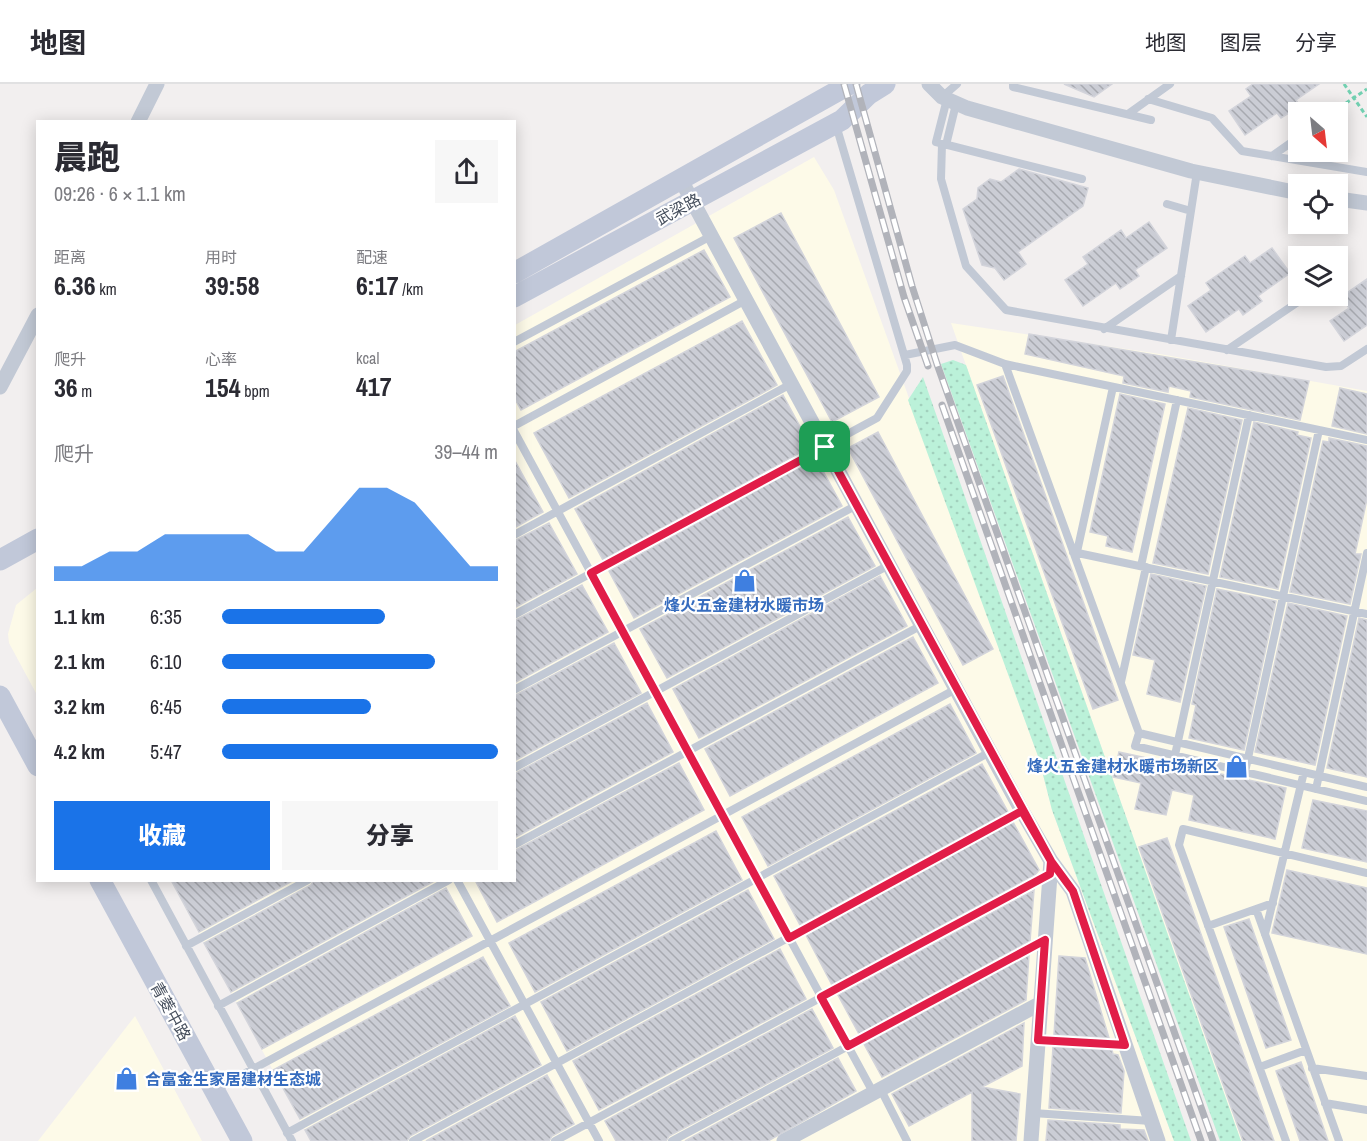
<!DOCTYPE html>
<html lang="zh">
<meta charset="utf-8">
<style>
:root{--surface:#fff;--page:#f7f7f7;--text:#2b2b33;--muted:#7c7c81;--line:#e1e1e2;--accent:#1a73e8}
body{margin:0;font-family:"Archivo Narrow","Noto Sans SC",sans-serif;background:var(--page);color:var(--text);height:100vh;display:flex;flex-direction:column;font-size:22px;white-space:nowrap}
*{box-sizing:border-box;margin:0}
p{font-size:20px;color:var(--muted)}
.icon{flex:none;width:33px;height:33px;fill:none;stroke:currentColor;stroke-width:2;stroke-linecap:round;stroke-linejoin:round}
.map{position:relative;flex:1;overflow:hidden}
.side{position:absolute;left:36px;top:36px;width:480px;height:762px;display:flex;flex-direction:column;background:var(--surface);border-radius:0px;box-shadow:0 3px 15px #0003}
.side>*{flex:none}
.needle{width:39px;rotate:152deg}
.tools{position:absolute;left:1288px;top:18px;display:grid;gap:12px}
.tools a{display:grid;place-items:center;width:60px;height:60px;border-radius:0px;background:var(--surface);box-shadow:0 3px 15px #0003;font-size:30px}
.pin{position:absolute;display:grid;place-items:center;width:51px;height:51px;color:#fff;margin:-26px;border-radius:12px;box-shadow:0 3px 9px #0006}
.round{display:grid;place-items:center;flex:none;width:63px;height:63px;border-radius:0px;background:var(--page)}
.head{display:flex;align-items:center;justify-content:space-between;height:102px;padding:0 18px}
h1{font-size:33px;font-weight:800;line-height:45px}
.stats{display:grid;grid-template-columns:repeat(3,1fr);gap:9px;height:102px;padding:6px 18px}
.stats div{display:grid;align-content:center}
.stats b{font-size:26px;font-weight:800}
.stats small{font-size:16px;font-weight:400}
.stats p{font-size:16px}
.chart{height:168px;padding:12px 18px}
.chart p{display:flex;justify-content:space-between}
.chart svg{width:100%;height:108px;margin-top:6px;fill:var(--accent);opacity:.7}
.primary-button{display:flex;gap:12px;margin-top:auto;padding:12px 18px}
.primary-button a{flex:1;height:69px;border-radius:0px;background:var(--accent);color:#fff;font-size:24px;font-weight:800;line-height:69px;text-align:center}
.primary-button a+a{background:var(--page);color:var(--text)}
ul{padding:0 18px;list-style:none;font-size:20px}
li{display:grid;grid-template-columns:96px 72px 1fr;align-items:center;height:45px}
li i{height:15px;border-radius:8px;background:var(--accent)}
header{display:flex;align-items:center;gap:36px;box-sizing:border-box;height:84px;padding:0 30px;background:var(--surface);border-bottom:2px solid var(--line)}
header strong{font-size:28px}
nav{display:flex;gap:33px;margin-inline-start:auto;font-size:21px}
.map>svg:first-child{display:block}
.commercial{fill:#fdfae8}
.grass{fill:url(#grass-dots)}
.building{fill:url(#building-back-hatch);stroke:#d3d4db;stroke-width:1.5}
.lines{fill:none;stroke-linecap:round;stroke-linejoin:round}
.path{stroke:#72d0b1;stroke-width:3;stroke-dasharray:4.5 3;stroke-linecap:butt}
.lane{stroke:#c2c9d5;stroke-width:8}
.street{stroke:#c2c9d5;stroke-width:15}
.secondary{stroke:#c1c8d9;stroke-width:21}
.rail-casing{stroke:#b1b3ba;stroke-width:7}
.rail{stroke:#fff;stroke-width:4.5;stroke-dasharray:14;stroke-linecap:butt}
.route-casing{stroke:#fff;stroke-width:12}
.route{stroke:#e11d48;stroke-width:8}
.labels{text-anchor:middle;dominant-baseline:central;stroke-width:4.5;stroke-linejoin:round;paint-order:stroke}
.street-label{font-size:16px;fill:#464f5d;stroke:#fff}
.shop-label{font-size:16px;font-weight:bold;fill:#366cbe;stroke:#fff}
</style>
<header>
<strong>地图</strong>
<nav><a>地图</a><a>图层</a><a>分享</a></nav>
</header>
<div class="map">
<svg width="1367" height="1057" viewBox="0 0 1367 1057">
<defs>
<pattern id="grass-dots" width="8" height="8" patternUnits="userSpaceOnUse" patternTransform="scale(1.5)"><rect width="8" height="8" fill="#bbf1d9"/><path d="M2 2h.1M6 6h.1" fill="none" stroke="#a2d0bd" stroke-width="1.8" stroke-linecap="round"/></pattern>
<pattern id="building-back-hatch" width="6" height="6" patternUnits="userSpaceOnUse" patternTransform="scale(1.5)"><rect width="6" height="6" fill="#cbcdd5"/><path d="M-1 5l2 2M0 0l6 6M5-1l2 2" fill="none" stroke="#a7a9b0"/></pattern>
</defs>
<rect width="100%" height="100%" fill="#f2efef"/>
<path class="commercial" d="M 814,73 L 834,106 L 1039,675 L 1052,726 L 1174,1057 L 311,1057 L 171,797 L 514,796 L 515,241 Z
M 951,239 L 1160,270 L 1367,307 L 1367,1057 L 1241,1057 Z
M 37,504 L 37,611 L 9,559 L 8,550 L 16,521 Z
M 135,932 L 202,1057 L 38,1057 Z"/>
<path class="grass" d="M 953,276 L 966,281 L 1241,1057 L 1220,1057 L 941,280 Z
M 923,293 L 1191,1057 L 1174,1057 L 1052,726 L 1039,675 L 908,316 Z"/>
<path class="building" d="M 1064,0 L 1112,0 L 1094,13 Z
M 1253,0 L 1319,0 L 1296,16 L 1300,22 L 1281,34 L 1277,29 L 1245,51 L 1229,27 L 1251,12 L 1246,5 Z
M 1019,85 L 1088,104 L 1083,122 L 1018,168 L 1026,180 L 1004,196 L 995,184 L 982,181 L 963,125 L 977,115 L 978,104 L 990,95 L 1001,98 Z
M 781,129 L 879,313 L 832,338 L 734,154 Z
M 1149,138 L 1167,164 L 1135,186 L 1139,192 L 1120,205 L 1116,199 L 1083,222 L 1065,196 L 1088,180 L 1083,173 L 1121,146 L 1126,154 Z
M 1272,164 L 1290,189 L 1258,212 L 1262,217 L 1243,231 L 1239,225 L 1206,248 L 1188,222 L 1211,206 L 1206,199 L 1245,172 L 1250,179 Z
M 704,166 L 730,213 L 521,326 L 514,313 L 514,268 Z
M 1367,195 L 1367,241 L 1344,257 L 1330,237 L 1349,224 L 1341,213 Z
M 742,237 L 777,301 L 569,414 L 534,349 Z
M 1029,250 L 1309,297 L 1300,336 L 1190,313 L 1191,307 L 1169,302 L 1168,308 L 1123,299 L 1124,292 L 1025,270 Z
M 1003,292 L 1118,616 L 1093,625 L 977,301 Z
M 1340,304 L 1367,310 L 1367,350 L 1332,342 Z
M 1120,310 L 1165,320 L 1132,468 L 1106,462 L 1108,452 L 1090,448 Z
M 783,311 L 811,363 L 603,476 L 575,425 Z
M 1188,324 L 1242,336 L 1208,490 L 1153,479 Z
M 1254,338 L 1298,348 L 1297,351 L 1311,354 L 1278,505 L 1220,493 Z
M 878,348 L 993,565 L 963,581 L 848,364 Z
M 1329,354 L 1367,362 L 1367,415 L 1355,470 L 1361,470 L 1350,520 L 1290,508 L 1323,357 L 1329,358 Z
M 816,374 L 842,422 L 634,534 L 609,487 Z
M 514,375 L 543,428 L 514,444 Z
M 848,433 L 875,482 L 667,594 L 640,545 Z
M 549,439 L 577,490 L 514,524 L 514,457 Z
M 1151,490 L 1206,502 L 1180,618 L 1147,610 L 1155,576 L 1133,571 Z
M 880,492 L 907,542 L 699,654 L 673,605 Z
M 582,501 L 608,548 L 514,599 L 514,537 Z
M 1217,505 L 1276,517 L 1244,666 L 1189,654 L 1196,621 L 1192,620 Z
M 1288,519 L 1347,532 L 1315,681 L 1255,668 Z
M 1359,534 L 1367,536 L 1367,693 L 1327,684 Z
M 913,553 L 938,599 L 730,712 L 705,665 Z
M 614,559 L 641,609 L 514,677 L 514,612 Z
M 647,619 L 673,668 L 514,754 L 514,690 Z
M 950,620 L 976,669 L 768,782 L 742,733 Z
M 1119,668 L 1286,704 L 1275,755 L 1189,736 L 1194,711 L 1172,706 L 1166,731 L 1135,725 L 1141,699 L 1113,693 Z
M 679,679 L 704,726 L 497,838 L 475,796 L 514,796 L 514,767 Z
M 982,680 L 1008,728 L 800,841 L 774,792 Z
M 1313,716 L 1367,727 L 1367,778 L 1302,764 Z
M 1013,738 L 1039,786 L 1035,791 L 832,901 L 806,851 Z
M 716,747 L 742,796 L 535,908 L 509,859 Z
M 1167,754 L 1274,1057 L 1243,1057 L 1139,763 Z
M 1287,786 L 1367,804 L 1367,870 L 1272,849 Z
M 171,796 L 294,796 L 199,848 Z
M 314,796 L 436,796 L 231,908 L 204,859 L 311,801 Z
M 446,804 L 472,852 L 262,965 L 237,919 Z
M 748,806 L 774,855 L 567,967 L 541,918 Z
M 1034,806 L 1030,857 L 859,950 L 838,911 Z
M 1249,835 L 1291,956 L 1266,964 L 1224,843 Z
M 780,865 L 806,915 L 599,1026 L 573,977 Z
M 1029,871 L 1026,916 L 882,993 L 864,960 Z
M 1059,872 L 1085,874 L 1109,954 L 1054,951 Z
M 483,873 L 510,922 L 300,1035 L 273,986 Z
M 812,925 L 833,964 L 669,1052 L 666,1057 L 616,1057 L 605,1037 Z
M 515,932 L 541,981 L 410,1052 L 407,1057 L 311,1057 L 305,1046 Z
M 1024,939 L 1022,982 L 982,1003 L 1020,1010 L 1016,1057 L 972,1057 L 972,1008 L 909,1042 L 892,1010 Z
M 1053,963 L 1112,966 L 1113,970 L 1118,971 L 1124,987 L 1121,1029 L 1049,1024 Z
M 838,974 L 856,1007 L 768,1057 L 685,1057 Z
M 1301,978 L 1328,1057 L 1300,1057 L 1276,987 Z
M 547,991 L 574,1040 L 552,1052 L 549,1057 L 426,1057 Z
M 1048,1036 L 1120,1041 L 1120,1045 L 1144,1046 L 1148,1057 L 1046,1057 Z"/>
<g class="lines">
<path class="path" d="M 1344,0 L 1367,33
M 1346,19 L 1367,5"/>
<path class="lane" d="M 1013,0 L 1013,3 L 1151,36
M 942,13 L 957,0
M 947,15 L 936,58 L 1082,95
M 1148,15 L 1212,34 L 1242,67 L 1367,88
M 1333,28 L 1338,25
M 1128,30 L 1170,0
M 942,60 L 941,95 L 966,182 L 1006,226 L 1326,283 L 1341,282 L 1367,265
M 946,61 L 956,20
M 1272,72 L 1299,53
M 1167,120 L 1191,127
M 1104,245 L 1181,192
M 1171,256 L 1197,88
M 514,258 L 711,152
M 1227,266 L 1298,218
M 905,271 L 955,261 L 1005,280 L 1367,356
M 1005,280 L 1139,649
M 514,342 L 746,216
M 514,347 L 874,1010
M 514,451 L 791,300
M 1073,468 L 1367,530
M 1077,468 L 1113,303
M 1141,482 L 1177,316
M 514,531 L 877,334 L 907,287 L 907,281 L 836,41
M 1121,598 L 1146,483
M 514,606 L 857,421
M 1175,671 L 1249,331
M 514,684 L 889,481
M 1245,688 L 1319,346
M 1367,703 L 1139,649 L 1135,662 L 1367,717
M 1316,705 L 1367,469
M 514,761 L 922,541
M 151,796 L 292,1057
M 457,796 L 599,1057
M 1256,825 L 1339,1057
M 1208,842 L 1273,819
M 1265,850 L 1304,688
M 186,862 L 308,796
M 218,922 L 449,796
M 1038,956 L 1125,961
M 1260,983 L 1306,966
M 1312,984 L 1367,992
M 216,1005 L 956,605
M 881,1006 L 907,1057
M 1325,1019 L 1367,1026
M 1033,1029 L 1151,1037
M 287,1049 L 990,668
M 413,1057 L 1022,727
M 555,1057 L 1050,790
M 672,1057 L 1045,856
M 1286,1057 L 1179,761 L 1183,745 L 1367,789"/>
<path class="street" d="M 929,0 L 942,13 L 967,24 L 1191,87 L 1299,109
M 138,38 L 157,0
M 681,96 L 1022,727 L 1051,777 L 1073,807 L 1158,1057
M 1338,115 L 1367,119
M 0,303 L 38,231
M 784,1057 L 1041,919
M 1031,1057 L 1051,777"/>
<path class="secondary" d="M 514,189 L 850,0
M 514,213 L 842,36 L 869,10 L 885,0
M 0,476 L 38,455
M 0,612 L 38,682
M 100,796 L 242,1057"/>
<defs>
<path id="rail" d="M 844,0 L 904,213 L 928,282
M 856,0 L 912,202 L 937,280 L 1213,1057
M 942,321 L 1201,1057"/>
</defs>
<use href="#rail" class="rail-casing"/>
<use href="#rail" class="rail"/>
</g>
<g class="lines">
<defs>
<path id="route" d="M 825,363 L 1051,777 L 1050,790 L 821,913 L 848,962 L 1045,856 L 1038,956 L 1125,961 L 1073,807 L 1051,777 L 1022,727 L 789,854 L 591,489 L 825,363"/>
</defs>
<use href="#route" class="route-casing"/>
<use href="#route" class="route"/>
</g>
<defs>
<symbol id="shop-bare" viewBox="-9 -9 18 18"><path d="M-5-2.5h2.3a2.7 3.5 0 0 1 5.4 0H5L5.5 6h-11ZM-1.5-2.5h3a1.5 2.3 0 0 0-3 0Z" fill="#3f7fe0" stroke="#fff" stroke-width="2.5" paint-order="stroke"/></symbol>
</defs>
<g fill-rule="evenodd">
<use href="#shop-bare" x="728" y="480" width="33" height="33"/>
<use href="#shop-bare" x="1220" y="666" width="33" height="33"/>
<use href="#shop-bare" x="110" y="978" width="33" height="33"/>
</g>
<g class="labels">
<g class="street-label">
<text transform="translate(678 125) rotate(-28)">武梁路</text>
<text transform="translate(171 927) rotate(61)">青菱中路</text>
</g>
<g class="shop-label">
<text x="744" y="521">烽火五金建材水暖市场</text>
<text x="1219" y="682" text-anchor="end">烽火五金建材水暖市场新区</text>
<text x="145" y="995" text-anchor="start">合富金生家居建材生态城</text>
</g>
</g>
</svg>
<div class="tools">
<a><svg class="needle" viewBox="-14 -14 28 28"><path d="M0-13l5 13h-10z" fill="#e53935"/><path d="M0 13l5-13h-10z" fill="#7c7c81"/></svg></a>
<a><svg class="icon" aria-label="locate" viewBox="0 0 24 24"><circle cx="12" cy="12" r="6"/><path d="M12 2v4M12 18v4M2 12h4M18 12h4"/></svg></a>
<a><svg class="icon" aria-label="layers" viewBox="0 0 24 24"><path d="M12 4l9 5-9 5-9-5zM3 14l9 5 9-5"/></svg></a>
</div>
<div class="pin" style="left:825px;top:363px;background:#1e9e55"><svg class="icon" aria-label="arrive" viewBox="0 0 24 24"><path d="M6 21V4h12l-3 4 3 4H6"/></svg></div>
<section class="side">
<div class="head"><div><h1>晨跑</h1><p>09:26 · 6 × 1.1 km</p></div><a class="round"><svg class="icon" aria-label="share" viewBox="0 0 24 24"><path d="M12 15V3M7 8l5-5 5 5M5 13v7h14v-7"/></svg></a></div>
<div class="stats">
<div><p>距离</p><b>6.36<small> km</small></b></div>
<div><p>用时</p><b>39:58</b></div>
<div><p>配速</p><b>6:17<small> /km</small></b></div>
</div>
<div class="stats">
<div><p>爬升</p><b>36<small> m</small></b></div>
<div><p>心率</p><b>154<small> bpm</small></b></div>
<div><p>kcal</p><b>417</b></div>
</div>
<div class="chart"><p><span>爬升</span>39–44 m</p>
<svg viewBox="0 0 160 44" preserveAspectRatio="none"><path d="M0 44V38L10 38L20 32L30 32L40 25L50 25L60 25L70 25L80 32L90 32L100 19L110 6L120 6L130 12L140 25L150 38L160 38V44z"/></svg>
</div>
<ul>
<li><b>1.1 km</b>6:35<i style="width:59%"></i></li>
<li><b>2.1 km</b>6:10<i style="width:77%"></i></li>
<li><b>3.2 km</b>6:45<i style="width:54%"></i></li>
<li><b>4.2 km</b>5:47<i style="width:100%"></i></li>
</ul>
<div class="primary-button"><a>收藏</a><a>分享</a></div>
</section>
</div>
